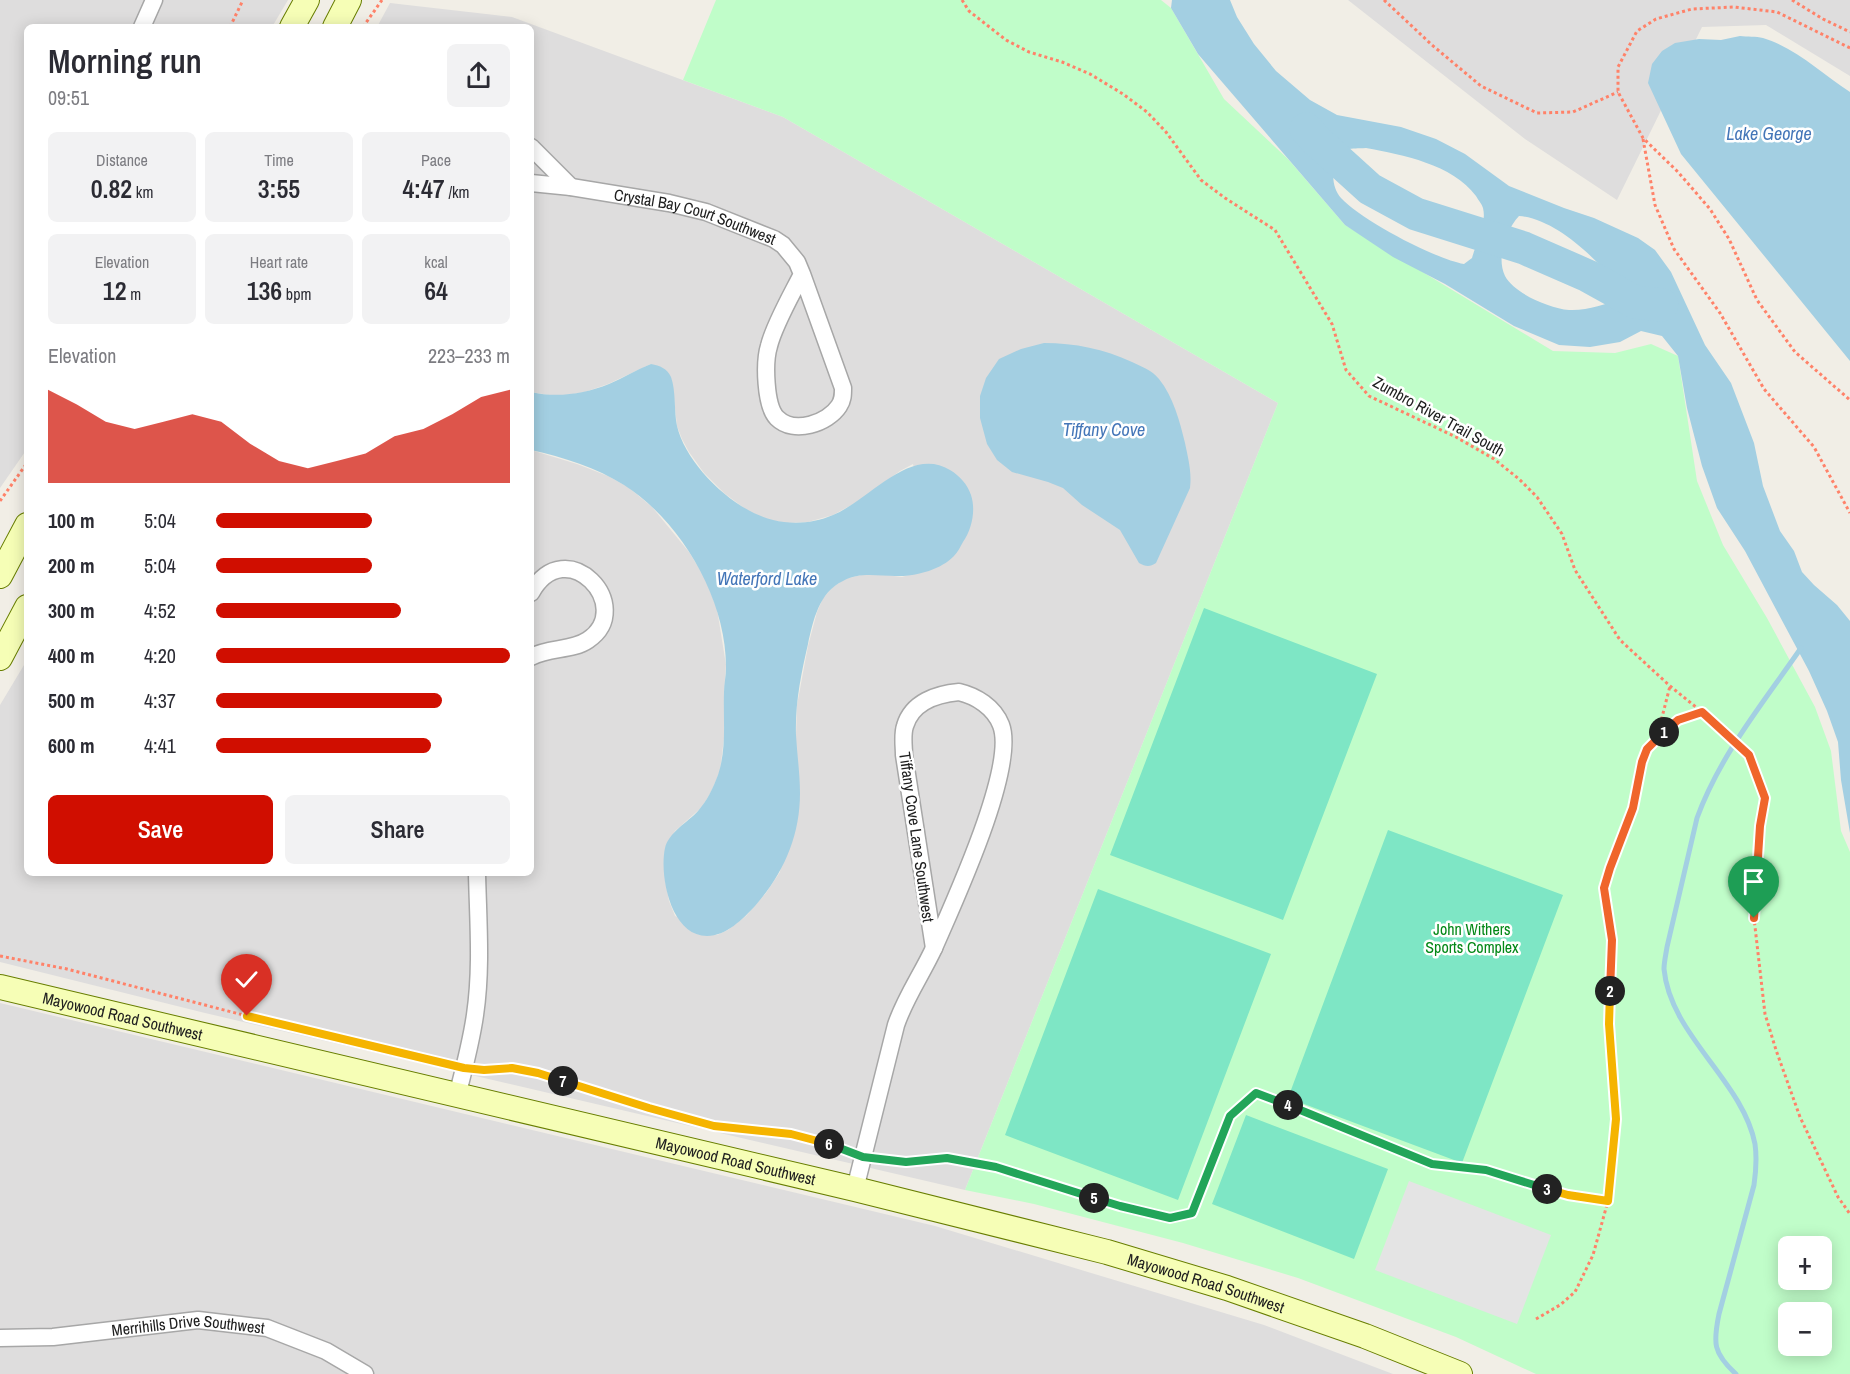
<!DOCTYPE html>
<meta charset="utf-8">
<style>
:root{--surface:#fff;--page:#f2f2f3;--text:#2b2b33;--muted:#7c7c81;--accent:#d00e00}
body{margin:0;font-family:"Archivo Narrow",sans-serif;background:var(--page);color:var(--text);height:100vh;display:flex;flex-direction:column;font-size:22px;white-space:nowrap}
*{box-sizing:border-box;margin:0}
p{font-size:20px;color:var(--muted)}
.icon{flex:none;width:33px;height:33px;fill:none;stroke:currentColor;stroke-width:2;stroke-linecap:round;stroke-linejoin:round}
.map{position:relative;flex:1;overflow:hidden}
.details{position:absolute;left:24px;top:24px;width:510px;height:852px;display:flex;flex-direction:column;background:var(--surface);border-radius:9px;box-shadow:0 3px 15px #0003}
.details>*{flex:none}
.buttons{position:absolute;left:1778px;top:1236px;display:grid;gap:12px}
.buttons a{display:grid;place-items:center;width:54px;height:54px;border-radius:9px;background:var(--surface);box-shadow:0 3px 15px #0003;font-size:30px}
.pin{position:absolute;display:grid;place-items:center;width:51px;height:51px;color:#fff;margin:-62px -26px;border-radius:50% 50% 50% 0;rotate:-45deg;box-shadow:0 0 6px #0007}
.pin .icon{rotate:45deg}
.km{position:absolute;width:30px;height:30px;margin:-15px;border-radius:50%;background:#222;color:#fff;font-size:16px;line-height:30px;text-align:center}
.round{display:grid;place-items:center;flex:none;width:63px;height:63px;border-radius:9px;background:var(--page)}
.head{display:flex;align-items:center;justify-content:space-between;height:102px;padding:0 24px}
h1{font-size:33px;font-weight:600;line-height:45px}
.figures{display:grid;grid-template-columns:repeat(3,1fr);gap:9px;height:102px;padding:6px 24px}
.figures div{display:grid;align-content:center;border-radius:9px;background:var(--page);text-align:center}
.figures b{font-size:26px;font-weight:600}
.figures small{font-size:16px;font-weight:400}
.figures p{font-size:16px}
.chart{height:168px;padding:12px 24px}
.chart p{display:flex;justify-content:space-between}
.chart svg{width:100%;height:108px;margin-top:6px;fill:var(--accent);opacity:.7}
.action{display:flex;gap:12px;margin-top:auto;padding:12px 24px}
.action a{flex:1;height:69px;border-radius:9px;background:var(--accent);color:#fff;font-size:24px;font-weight:600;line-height:69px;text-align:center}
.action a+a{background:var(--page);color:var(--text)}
ul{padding:0 24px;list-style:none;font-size:20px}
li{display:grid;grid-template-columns:96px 72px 1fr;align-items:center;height:45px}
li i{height:15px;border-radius:8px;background:var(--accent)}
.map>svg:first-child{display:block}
.residential{fill:#dedddd}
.park{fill:#c0fdc9;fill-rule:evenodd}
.pitch{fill:#7ee6c5}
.parking{fill:#e4e4e4}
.water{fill:#a3cfe2;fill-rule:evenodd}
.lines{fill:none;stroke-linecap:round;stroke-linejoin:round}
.stream{stroke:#a3cfe2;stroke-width:5}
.river{stroke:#a3cfe2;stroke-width:33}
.street-casing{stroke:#a7a7a7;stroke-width:19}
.secondary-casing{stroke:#687e00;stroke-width:26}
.path{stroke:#ff8269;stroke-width:3;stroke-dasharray:3 3;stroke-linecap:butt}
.street{stroke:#fff;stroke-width:16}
.secondary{stroke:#f6feb6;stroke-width:24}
.split-1-casing{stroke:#fff;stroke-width:12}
.split-2-casing{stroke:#fff;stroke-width:12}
.split-3-casing{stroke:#fff;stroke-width:12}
.split-4-casing{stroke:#fff;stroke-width:12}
.split-5-casing{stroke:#fff;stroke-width:12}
.split-6-casing{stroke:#fff;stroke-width:12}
.split-7-casing{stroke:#fff;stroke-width:12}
.split-8-casing{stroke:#fff;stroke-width:12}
.split-1{stroke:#f0652b;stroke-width:8}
.split-2{stroke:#f0652b;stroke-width:8}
.split-3{stroke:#f5b400;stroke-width:8}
.split-4{stroke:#22a559;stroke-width:8}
.split-5{stroke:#22a559;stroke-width:8}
.split-6{stroke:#22a559;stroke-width:8}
.split-7{stroke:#f5b400;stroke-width:8}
.split-8{stroke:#f5b400;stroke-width:8}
.labels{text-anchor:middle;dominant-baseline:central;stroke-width:5;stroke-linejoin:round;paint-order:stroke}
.street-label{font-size:16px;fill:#202020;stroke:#fff}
.park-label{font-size:16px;fill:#038817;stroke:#fff}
.water-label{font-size:18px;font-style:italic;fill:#4476b8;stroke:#fff}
</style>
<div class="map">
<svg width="1850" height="1374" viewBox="0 0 1850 1374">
<rect width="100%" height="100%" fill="#f1eee6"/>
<path class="residential" d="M 0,0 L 288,0 L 272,27 L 27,27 L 27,449 L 0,488 Z
M 1348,0 L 1850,0 L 1850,76 L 1766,25 L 1702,27 L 1617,200 L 1525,139 Z
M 390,3 L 512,17 L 783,117 L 1278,403 L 965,1190 L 205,1013 L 0,962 L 0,705 L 27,660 L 27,873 L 531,873 L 531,450 L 577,464 L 608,476 L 628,487 L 652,507 L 689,552 L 705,578 L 717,609 L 726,665 L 724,694 L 724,738 L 720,771 L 711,792 L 702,807 L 675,831 L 665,848 L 665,880 L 669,901 L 675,916 L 717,935 L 728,930 L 746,916 L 766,893 L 780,872 L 796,735 L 797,705 L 808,646 L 817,612 L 823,598 L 833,587 L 845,579 L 861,575 L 878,574 L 902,577 L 937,567 L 913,464 L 900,471 L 857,502 L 833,515 L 808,522 L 787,523 L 768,520 L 748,511 L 724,493 L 704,473 L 689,452 L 682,439 L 677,426 L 672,380 L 651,364 L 608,384 L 585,392 L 567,395 L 549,395 L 531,392 L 531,27 L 377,27 Z
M 0,1003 L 935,1226 L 1264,1325 L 1393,1374 L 0,1374 Z"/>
<path class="park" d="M 716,0 L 1161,0 L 1171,8 L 1224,99 L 1288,159 L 1345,225 L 1553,351 L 1615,353 L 1651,344 L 1678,356 L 1697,481 L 1723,545 L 1767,618 L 1815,707 L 1831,751 L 1841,831 L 1850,852 L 1850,1374 L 1536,1374 L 1456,1337 L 1298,1278 L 1183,1243 L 1034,1204 L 965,1190 L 1278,403 L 783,117 L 683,80 ZM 1788,1246 L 1821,1246 L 1821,1280 L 1788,1280 ZM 1788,1312 L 1821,1312 L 1821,1346 L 1788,1346 Z"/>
<path class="pitch" d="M 1204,608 L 1377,674 L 1283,920 L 1110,855 Z
M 1388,830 L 1563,895 L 1462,1163 L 1288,1098 Z
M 1098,889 L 1271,954 L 1178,1200 L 1005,1135 Z
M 1246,1115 L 1388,1169 L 1354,1259 L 1212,1204 Z"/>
<path class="parking" d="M 1409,1181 L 1551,1235 L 1517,1324 L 1375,1270 Z"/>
<path class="water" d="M 1172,0 L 1230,0 L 1237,17 L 1254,44 L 1276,71 L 1310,100 L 1337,115 L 1401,127 L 1436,139 L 1465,154 L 1509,186 L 1564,208 L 1594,218 L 1638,238 L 1655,250 L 1671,272 L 1705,345 L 1731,383 L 1754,443 L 1763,486 L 1780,531 L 1794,551 L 1802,572 L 1814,585 L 1837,605 L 1850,621 L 1850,833 L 1841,780 L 1838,742 L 1827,711 L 1809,671 L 1745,551 L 1717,508 L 1702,466 L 1687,408 L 1678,356 L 1662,336 L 1641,331 L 1620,342 L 1590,347 L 1559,345 L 1514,326 L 1445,284 L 1393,257 L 1345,225 L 1198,54 L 1171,8 ZM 1366,148 C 1403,155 1452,164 1476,196 C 1478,200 1482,204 1483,208 C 1487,224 1476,243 1472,258 L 1464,264 C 1435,259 1361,220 1341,198 C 1333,189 1331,174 1336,163 C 1343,146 1350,149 1366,148 ZM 1519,216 C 1551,218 1588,251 1608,274 C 1614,281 1619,291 1622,299 C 1605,304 1587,311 1569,310 C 1549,308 1515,294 1505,276 C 1496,257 1506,230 1519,216 Z
M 1740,36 C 1747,37 1756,36 1763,38 C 1796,48 1822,74 1850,92 L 1850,361 L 1681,154 L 1648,83 L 1652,64 L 1662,51 L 1675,43 L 1699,39 L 1721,40 Z
M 1044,343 C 1075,343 1104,349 1132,362 C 1142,367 1152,370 1159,379 C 1173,396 1180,422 1185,443 C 1188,458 1192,472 1190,488 L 1156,563 C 1150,567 1146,567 1139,563 L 1120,530 L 1082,505 L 1063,488 L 1048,482 L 1012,472 L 997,460 L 987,444 L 980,418 L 980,396 L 986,378 L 999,359 L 1021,349 Z
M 651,364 C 660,366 667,368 671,377 C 676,390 674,412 677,426 C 687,468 741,518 784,522 C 800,524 817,522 833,515 C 868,501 910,445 950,470 C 960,476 967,484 971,495 C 976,510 972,529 963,542 C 960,547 958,552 954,556 C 942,569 917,576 900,576 C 881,577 861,571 843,581 C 819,592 813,621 808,644 C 801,674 795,704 796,735 C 797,754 800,774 800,793 C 800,837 783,874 755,906 C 743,919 726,936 707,936 C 671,936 659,876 665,848 C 669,832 687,823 698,811 C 707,801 713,788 718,775 C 727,748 723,720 724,692 C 724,684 726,676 726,668 C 727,600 681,521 624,485 C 597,468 563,457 531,450 L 531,392 C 557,398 584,394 609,384 C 623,378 636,370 651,364 Z"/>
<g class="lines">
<path class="stream" d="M 1736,1374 C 1713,1353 1713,1343 1719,1314 L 1754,1185 C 1756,1171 1757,1158 1755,1144 C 1743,1081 1670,1035 1664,969 C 1664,962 1666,954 1667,947 L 1697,818 C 1720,755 1763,703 1801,648"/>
<path class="river" d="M 1306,129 L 1317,141 L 1370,189 L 1416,214 L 1524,248 L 1588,276 L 1635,302 L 1662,305"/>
<defs>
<g id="street">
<path d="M 142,27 L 154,0"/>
<path d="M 531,147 L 571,187"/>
<path id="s1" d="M 531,183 L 571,187 L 669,203 L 706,212 L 774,239 L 783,245 L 797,262 L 802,274 L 843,388 C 843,395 843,400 839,406 C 828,423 794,435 777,418 C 765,406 764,362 769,346 C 774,325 792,294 802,274"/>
<path d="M 531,593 C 566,530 637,607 588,640 C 572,651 549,647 531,657"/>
<path d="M 959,692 C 976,696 994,707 1001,725 C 1017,767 953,904 934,948 L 904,755 C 904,746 902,735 905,726 C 912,702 937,694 959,692 Z"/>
<path d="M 457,1096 C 464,1069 471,1043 475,1015 C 482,968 478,920 477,873"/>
<path d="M 855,1189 L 896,1025 C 905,998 922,974 934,948"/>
<path id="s2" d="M 0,1338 L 53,1337 L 198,1320 L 267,1328 L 326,1351 L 365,1374"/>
</g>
<g id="secondary">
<path d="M 292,27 L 307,0"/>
<path d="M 335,27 L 349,0"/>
<path d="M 0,576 L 27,525"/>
<path d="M 0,658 L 27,607"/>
<path id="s3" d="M 0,987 L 855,1189 L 1107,1252 L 1227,1288 L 1365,1336 L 1460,1374"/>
</g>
</defs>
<use href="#street" class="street-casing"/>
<use href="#secondary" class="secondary-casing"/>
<path class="path" d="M 962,0 L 969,11 L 1006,40 L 1029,52 L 1062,62 L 1090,74 L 1123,94 L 1147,112 L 1166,132 L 1201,180 L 1225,198 L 1275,230 L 1332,324 L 1346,370 L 1369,396 L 1456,437 L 1494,459 L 1519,479 L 1537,497 L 1562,534 L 1575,570 L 1620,640 L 1670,686 L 1702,712 L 1749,755 L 1765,799 L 1760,826 L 1754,918 L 1765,1014 L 1776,1050 L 1800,1117 L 1838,1197 L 1850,1214
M 1384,0 L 1432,45 L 1481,86 L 1537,113 L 1573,112 L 1618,92
M 1792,0 L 1823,19 L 1850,32
M 230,27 L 243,0
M 363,27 L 382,0
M 1850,48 L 1777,12 L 1734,7 L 1692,9 L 1656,19 L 1637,31 L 1618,67 L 1618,92 L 1643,138 L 1678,172 L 1710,209 L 1729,239 L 1757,300 L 1795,352 L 1850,400
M 1643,139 L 1655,205 L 1674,249 L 1720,313 L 1764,389 L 1814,447 L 1850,513
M 0,501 L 27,463
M 1657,737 L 1670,686
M 0,956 L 67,969 L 247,1016 L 358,1042 L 447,1065
M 480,1070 L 512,1068 L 538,1073 L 649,1108 L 714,1126 L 791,1134 L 818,1140 L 849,1152
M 878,1159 L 906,1162 L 947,1158 L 996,1167 L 1120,1206 L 1170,1218 L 1192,1213 L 1230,1116 L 1256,1093 L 1432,1164 L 1487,1170 L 1568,1195 L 1608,1201
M 1536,1319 L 1560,1305 L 1575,1292 L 1593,1255 L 1608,1201 L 1616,1119 L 1609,1025 L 1612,940 L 1604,888 L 1610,868 L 1633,808 L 1642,762 L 1647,749 L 1657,737 L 1678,720 L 1702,712"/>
<use href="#street" class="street"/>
<use href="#secondary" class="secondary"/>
</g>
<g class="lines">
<defs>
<path id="split-1" d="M 1664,732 L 1678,720 L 1702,712 L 1749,755 L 1765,798 L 1760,826 L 1754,918"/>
<path id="split-2" d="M 1610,991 L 1612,940 L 1604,888 L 1610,868 L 1633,808 L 1642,762 L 1647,749 L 1664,732"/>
<path id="split-3" d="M 1547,1189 L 1568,1195 L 1608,1201 L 1616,1119 L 1609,1024 L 1610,991"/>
<path id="split-4" d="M 1288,1105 L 1432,1164 L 1486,1170 L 1547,1189"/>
<path id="split-5" d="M 1094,1198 L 1120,1206 L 1170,1218 L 1192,1213 L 1230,1116 L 1256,1093 L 1288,1105"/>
<path id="split-6" d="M 829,1144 L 863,1157 L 906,1162 L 947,1158 L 996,1167 L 1094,1198"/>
<path id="split-7" d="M 563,1081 L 649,1108 L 714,1126 L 791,1134 L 829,1144"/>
<path id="split-8" d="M 247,1016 L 464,1068 L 484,1070 L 512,1068 L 538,1073 L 563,1081"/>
</defs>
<use href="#split-1" class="split-1-casing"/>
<use href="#split-2" class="split-2-casing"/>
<use href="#split-3" class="split-3-casing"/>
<use href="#split-4" class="split-4-casing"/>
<use href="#split-5" class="split-5-casing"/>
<use href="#split-6" class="split-6-casing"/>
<use href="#split-7" class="split-7-casing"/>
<use href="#split-8" class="split-8-casing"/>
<use href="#split-1" class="split-1"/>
<use href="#split-2" class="split-2"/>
<use href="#split-3" class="split-3"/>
<use href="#split-4" class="split-4"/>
<use href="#split-5" class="split-5"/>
<use href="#split-6" class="split-6"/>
<use href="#split-7" class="split-7"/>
<use href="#split-8" class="split-8"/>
</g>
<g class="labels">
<g class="street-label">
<text stroke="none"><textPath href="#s1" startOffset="168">Crystal Bay Court Southwest</textPath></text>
<text transform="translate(1439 416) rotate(29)">Zumbro River Trail South</text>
<text transform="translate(917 837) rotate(82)">Tiffany Cove Lane Southwest</text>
<text stroke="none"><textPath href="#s3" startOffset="126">Mayowood Road Southwest</textPath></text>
<text stroke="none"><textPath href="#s3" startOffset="756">Mayowood Road Southwest</textPath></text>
<text stroke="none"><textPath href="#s3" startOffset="1242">Mayowood Road Southwest</textPath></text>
<text stroke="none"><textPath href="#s2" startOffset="189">Merrihills Drive Southwest</textPath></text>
</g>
<g class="park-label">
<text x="1472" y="929">John Withers<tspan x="1472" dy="18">Sports Complex</tspan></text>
</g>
<g class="water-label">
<text x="1769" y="133">Lake George</text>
<text x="1104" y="429">Tiffany Cove</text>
<text x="767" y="578">Waterford Lake</text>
</g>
</g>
</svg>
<div class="buttons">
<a>+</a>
<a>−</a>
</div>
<div class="pin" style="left:1754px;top:918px;background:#1e9e55"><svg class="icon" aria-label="arrive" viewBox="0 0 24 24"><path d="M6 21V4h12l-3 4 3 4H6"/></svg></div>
<div class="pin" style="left:247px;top:1016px;background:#d93025"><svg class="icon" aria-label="check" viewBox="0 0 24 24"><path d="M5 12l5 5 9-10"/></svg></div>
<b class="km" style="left:1664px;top:732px">1</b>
<b class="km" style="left:1610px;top:991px">2</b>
<b class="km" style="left:1547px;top:1189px">3</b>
<b class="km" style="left:1288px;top:1105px">4</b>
<b class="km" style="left:1094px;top:1198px">5</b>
<b class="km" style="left:829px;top:1144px">6</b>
<b class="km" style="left:563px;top:1081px">7</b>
<section class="details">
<div class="head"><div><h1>Morning run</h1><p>09:51</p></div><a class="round"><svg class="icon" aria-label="share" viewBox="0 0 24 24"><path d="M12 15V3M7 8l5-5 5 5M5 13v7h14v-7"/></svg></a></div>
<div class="figures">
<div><p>Distance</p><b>0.82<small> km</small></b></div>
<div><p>Time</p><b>3:55</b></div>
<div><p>Pace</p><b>4:47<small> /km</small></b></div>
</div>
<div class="figures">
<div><p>Elevation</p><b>12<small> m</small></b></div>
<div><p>Heart rate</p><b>136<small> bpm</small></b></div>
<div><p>kcal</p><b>64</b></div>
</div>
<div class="chart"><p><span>Elevation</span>223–233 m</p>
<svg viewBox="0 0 160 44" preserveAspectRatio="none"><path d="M0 44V6L10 12L20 19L30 22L40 19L50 16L60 19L70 28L80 35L90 38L100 35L110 32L120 25L130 22L140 16L150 9L160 6V44z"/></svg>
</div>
<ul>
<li><b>100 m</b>5:04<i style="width:53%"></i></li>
<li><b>200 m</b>5:04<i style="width:53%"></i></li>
<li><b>300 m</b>4:52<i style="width:63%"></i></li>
<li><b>400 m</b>4:20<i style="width:100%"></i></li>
<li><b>500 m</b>4:37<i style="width:77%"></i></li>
<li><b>600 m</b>4:41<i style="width:73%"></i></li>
</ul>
<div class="action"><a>Save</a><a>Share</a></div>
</section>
</div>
